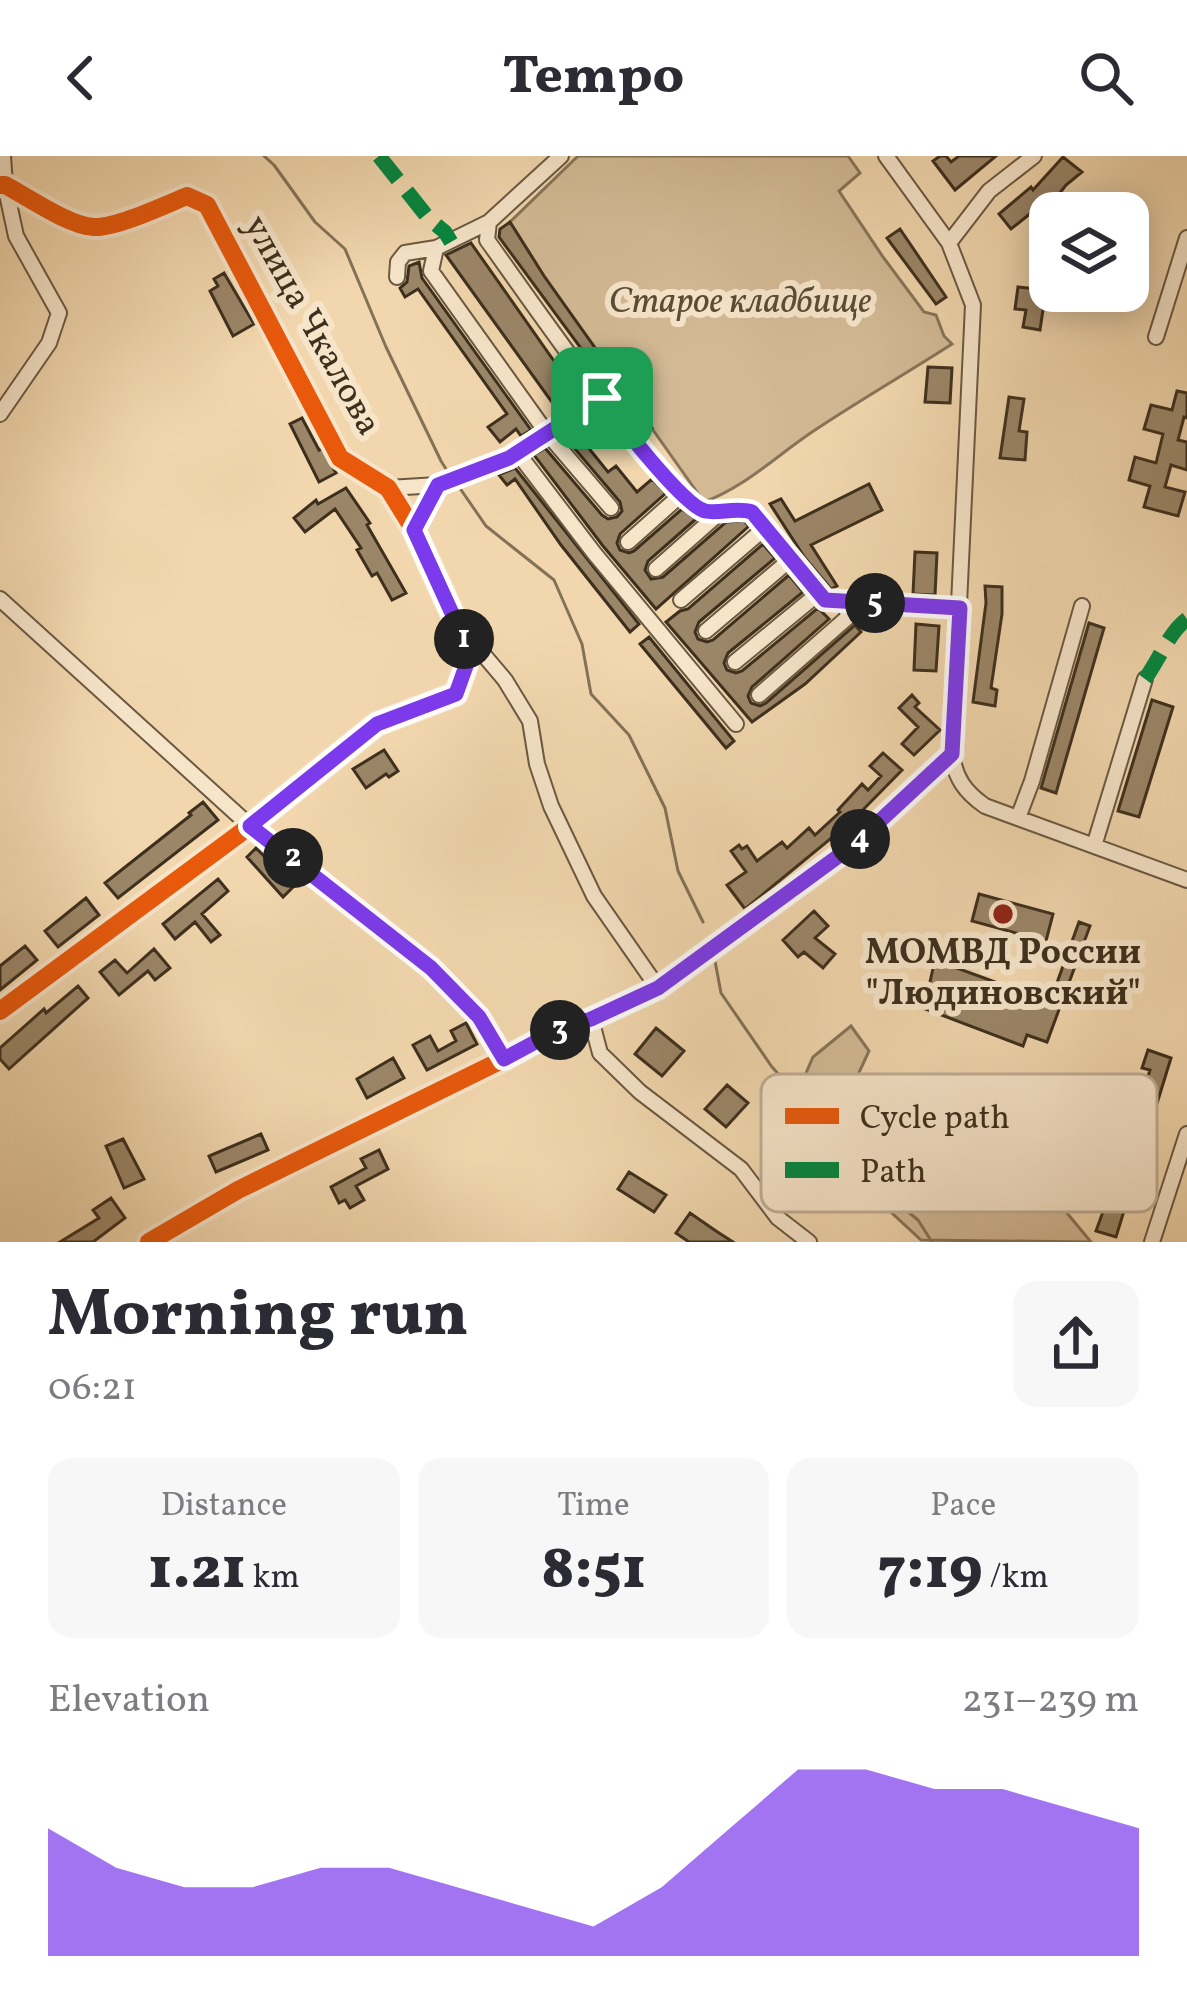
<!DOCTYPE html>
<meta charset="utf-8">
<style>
:root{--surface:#fff;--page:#f7f7f7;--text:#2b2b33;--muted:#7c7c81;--accent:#7c3aed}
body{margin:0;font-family:Vollkorn,serif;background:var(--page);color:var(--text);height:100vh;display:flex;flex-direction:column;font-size:45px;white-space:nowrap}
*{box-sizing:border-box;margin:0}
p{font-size:39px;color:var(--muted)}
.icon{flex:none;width:66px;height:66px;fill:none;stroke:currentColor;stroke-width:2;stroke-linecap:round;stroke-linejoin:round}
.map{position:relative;height:1086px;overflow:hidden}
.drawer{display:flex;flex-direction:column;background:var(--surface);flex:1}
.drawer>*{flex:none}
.tools{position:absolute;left:1029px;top:36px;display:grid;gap:24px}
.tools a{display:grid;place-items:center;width:120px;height:120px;border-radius:24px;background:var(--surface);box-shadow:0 6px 30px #0003;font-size:60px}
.pin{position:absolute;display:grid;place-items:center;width:102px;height:102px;color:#fff;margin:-51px;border-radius:24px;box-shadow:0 6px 18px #0006}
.km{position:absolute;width:60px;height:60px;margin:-30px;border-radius:50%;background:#222;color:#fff;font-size:33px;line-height:60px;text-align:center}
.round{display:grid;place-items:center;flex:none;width:126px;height:126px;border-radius:24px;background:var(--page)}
.head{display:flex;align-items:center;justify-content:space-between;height:204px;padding:0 48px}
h1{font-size:66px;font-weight:800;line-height:90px}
.stats{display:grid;grid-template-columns:repeat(3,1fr);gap:18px;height:204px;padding:12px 48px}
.stats div{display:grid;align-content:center;border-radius:24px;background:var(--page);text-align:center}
.stats b{font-size:60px;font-weight:800}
.stats small{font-size:33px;font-weight:400}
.stats p{font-size:33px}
.chart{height:336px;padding:24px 48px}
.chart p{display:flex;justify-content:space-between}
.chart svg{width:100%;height:216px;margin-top:12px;fill:var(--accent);opacity:.7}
header{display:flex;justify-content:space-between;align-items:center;height:156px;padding:0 48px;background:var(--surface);font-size:54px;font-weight:800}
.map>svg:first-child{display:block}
.green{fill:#d3ba95;stroke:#887459;stroke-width:3}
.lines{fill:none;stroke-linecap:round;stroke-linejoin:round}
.stream{stroke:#847257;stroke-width:3}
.building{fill:#9b8668;stroke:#3d2f1d;stroke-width:3}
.minor-casing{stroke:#6a5941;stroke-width:18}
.minor{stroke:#f7e5ca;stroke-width:14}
.quiet{stroke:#00873e;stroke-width:15;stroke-dasharray:30 15;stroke-linecap:butt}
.cycleway-casing{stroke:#f7e5ca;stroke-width:26}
.cycleway{stroke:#e8590c;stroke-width:18}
.route-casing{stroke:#fff;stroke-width:24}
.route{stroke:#7c3aed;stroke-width:15}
.poi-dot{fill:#8f2418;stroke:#f7e5ca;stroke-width:4.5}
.labels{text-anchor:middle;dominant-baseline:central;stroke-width:12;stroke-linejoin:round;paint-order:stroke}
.park-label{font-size:36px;font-style:italic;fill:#5b4b35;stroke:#f7e5ca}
.street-label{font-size:36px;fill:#3d2f1d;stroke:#f7e5ca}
.poi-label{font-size:36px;font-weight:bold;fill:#3d2f1d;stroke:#f7e5ca}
.key{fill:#f7e5ca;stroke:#bfae96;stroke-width:3}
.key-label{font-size:33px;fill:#3d2f1d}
</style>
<header><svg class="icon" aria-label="back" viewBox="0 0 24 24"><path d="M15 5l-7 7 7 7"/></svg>Tempo<svg class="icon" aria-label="search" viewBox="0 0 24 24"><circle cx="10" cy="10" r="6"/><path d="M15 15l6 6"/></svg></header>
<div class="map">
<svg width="1187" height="1086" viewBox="0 0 1187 1086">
<rect width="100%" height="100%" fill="#f2d7ae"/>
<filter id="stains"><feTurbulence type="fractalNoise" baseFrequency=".00167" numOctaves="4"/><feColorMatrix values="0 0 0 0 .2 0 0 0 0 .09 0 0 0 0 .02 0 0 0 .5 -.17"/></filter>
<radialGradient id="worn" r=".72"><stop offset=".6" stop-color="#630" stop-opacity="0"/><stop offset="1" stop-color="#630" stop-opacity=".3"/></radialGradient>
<path class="green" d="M 578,0 L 848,0 L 860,17 L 839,35 L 883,101 L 924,156 L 936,159 L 944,180 L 952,188 C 907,217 860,244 815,274 C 777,299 747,330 704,346 L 544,120 L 510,66 Z
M 851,870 L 869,895 L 845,947 L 892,985 L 917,949 L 989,974 L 1043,1028 L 1091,1086 L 921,1084 L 853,1021 L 794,945 L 813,901 Z"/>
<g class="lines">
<path class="stream" d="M 264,0 L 274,9 L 315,66 L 345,93 L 386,191 L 441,305 L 451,321
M 457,328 L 486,370 L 554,424 L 582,488 L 591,538 L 629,579 L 665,652 L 678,715 L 703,766
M 715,805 L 721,837 L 772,911 L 836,981 L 873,1027 L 918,1064 L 932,1086"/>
</g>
<path class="building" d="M 940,0 L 946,0 L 951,6 L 959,0 L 996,0 L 955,34 L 933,5 Z
M 1063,1 L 1082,16 L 1066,29 L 1049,51 L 1052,55 L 1041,65 L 1031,57 L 1011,73 L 999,58 L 1031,31 L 1033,34 Z
M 510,66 L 544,120 L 652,272 L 644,278 L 499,81 L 500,73 Z
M 900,73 L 946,141 L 936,148 L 887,82 Z
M 471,87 L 580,242 L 559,256 L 446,99 Z
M 419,106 L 422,122 L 531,274 L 521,280 L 516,273 L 500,286 L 488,271 L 507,258 L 418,133 L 405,141 L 400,132 L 407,126 L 409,110 Z
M 224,117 L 254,168 L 233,180 L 210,135 L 218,130 L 214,123 Z
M 1018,131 L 1038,133 L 1037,145 L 1044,147 L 1040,174 L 1023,171 L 1026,154 L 1015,153 Z
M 928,211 L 952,212 L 950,247 L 925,246 Z
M 1177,235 L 1187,237 L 1187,262 L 1184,261 L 1178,284 L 1187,286 L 1187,314 L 1171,309 L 1165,331 L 1185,336 L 1178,360 L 1144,351 L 1150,330 L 1129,324 L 1135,301 L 1156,307 L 1163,278 L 1144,273 L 1151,249 L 1172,254 Z
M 1009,241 L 1024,243 L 1019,275 L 1027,276 L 1025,304 L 1000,302 Z
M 302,262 L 319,294 L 322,292 L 336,317 L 319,326 L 290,268 Z
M 574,274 L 608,316 L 616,310 L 637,336 L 652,323 L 666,337 L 620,378 L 617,387 L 620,394 L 629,397 L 634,395 L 682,353 L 696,363 L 648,405 L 645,414 L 651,423 L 663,421 L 726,366 L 744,365 L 749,370 L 656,453 L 603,390 L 534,299 L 545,292 L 602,359 L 608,363 L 617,361 L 622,355 L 620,346 L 564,280 Z
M 515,312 L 639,468 L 630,476 L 561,389 L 515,323 L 507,329 L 499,319 Z
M 869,328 L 882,354 L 811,389 L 837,430 L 831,433 L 805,402 L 770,348 L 781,343 L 795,365 Z
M 346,332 L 370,367 L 367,369 L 406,437 L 392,444 L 377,417 L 372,420 L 357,394 L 361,392 L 335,353 L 305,376 L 294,362 L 316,344 L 318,348 Z
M 763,388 L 775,402 L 699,466 L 695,476 L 698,483 L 707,486 L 713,484 L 789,419 L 803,436 L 728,497 L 724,507 L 727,514 L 736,517 L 742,515 L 818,452 L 829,463 L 752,531 L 748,540 L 751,547 L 760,550 L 766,547 L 855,469 L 861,476 L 805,528 L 752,566 L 666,466 L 680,455 L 688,453 Z
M 915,396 L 937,397 L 935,439 L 913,438 Z
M 985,430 L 1002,431 L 1002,458 L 991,532 L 997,534 L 995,550 L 973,546 L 986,447 Z
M 1089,467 L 1104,472 L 1056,637 L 1041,632 Z
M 916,468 L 939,470 L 936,515 L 914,514 Z
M 649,481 L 734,585 L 726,592 L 640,488 Z
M 912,539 L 919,547 L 915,551 L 940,574 L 914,599 L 902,588 L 918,571 L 899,552 Z
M 1152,544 L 1173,551 L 1139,661 L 1118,655 Z
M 384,594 L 398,615 L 389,621 L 386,618 L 366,632 L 353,613 Z
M 883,597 L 902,614 L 851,666 L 745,753 L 727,729 L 746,716 L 731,695 L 739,689 L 742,693 L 747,690 L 757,705 L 782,686 L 787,692 L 809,672 L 815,679 L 840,656 L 838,654 L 862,628 L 868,634 L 881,620 L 870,610 Z
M 203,646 L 218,664 L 118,742 L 105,727 L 191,659 L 189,657 Z
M 256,692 L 275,711 L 279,707 L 300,724 L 283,741 L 247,701 Z
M 218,723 L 228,735 L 202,758 L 220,779 L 211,786 L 195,766 L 175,783 L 163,768 Z
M 979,738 L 1053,758 L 1046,785 L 972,765 Z
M 86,742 L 99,759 L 58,791 L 45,775 Z
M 814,755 L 828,770 L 815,782 L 835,798 L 823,812 L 804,796 L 798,801 L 783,784 Z
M 1079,766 L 1090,770 L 1047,886 L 1027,879 L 1023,890 L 923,852 L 927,841 L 920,839 L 924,828 L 929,830 L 935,804 L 1050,846 Z
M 25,790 L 37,804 L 0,834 L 0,810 Z
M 154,793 L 170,812 L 155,824 L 148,815 L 119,839 L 100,816 L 115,804 L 127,817 Z
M 78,830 L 88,842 L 9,913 L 0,903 L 0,892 L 44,853 L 46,857 Z
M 466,867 L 477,888 L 427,914 L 413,889 L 430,880 L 438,895 L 456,885 L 451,875 Z
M 656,872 L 684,895 L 662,920 L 635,898 Z
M 1148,894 L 1171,902 L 1116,1081 L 1096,1075 L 1113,1028 L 1102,1024 L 1106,1012 L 1121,1017 L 1132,986 L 1121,982 L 1126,967 L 1140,972 L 1148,948 L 1140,945 L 1150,914 L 1142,912 Z
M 393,902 L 404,922 L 367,942 L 357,923 Z
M 727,929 L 748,947 L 726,971 L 705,953 Z
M 261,978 L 268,994 L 216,1016 L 209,1000 Z
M 123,983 L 144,1023 L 124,1032 L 106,990 Z
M 379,994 L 388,1013 L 356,1030 L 364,1044 L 350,1052 L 345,1044 L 339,1047 L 331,1031 L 366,1012 L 361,1003 Z
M 629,1016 L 666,1039 L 654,1056 L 618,1033 Z
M 111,1042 L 125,1062 L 93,1086 L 60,1086 L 99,1062 L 93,1054 Z
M 690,1057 L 716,1075 L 733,1086 L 689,1086 L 676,1077 Z"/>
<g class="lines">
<defs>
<path id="minor" d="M 561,0 L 489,66 L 436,92 L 431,115 L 546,276 L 611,352
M 886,0 L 949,87 L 973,149 L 952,598 C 955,622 965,636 985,650 L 1187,724
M 0,29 L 5,29 C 28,41 69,70 94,71 C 116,72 165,49 187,40 L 207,49 L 340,302 L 388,332 L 414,374 L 466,488 L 466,510 L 456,538 L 377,568 L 250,670 L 0,855
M 489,66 L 487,84 C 517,125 670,349 707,355 C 722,358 734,351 752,355 L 825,444 L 960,452
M 949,87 L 989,35 L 1034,0
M 397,121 L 398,106 L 405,97 L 436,92
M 1156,181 L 1187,82
M 0,258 L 49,187 L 59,157 L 16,80 L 5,29 L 3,0
M 517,296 L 594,397 L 736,568
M 388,332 L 438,329
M 414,374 L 438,329 L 509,302 L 602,242
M 628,386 L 682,338
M 656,413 L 724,353
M 0,443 L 250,670 L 431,812 L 479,861 L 504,903
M 681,444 L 765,372
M 706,475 L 791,403
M 466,488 L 483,498 L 505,524 L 530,565 L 537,608 L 551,650 L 594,740 L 658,832
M 735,506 L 819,437
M 759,539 L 847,462 L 848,446
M 1018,662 L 1032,625 L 1082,450
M 1094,690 L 1145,523
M 591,863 L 600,897 L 640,936 L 741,1013 L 778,1062 L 809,1086
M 149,1086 L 238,1034 L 504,903 L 556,875 L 591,863 L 658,832 L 855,688 L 952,598
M 1152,1086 L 1187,978"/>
</defs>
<use href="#minor" class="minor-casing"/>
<use href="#minor" class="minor"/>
<path class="quiet" d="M 379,0 L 429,63 L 445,76 L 451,86
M 1145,523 C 1159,504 1169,476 1187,463"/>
<defs>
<path id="cycleway" d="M 0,29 L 5,29 C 28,41 69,70 94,71 C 116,72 165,49 187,40 L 207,49 L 340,302 L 388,332 L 414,374 L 466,488 L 466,510 L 456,538 L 377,568 L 250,670 L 0,855
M 149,1086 L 238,1034 L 504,903 L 556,875 L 591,863 L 658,832 L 855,688 L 952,598"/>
</defs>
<use href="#cycleway" class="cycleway-casing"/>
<use href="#cycleway" class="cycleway"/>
</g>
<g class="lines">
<defs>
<path id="route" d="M 602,242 C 617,264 683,349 705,355 C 720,358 735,351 752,356 L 825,444 L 960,452 L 952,598 L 855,688 L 658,832 L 591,863 L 556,875 L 504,903 L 479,861 L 431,812 L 250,670 L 377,568 L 456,538 L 466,510 L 466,488 L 414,374 L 438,329 L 509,302 Z"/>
</defs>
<use href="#route" class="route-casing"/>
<use href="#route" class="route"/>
</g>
<circle class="poi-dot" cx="1003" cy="758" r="12"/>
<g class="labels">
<g class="park-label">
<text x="740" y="147">Старое кладбище</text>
</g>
<g class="street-label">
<text transform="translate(311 170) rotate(61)">улица Чкалова</text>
</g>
<g class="poi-label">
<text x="1003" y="798">МОМВД России<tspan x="1003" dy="41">"Людиновский"</tspan></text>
</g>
</g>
<rect x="761" y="918" width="396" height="138" rx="18" class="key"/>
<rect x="785" y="952" width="54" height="16" fill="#e8590c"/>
<rect x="785" y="1006" width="54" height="16" fill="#00873e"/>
<g class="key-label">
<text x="860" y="972">Cycle path</text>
<text x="860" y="1026">Path</text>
</g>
<rect width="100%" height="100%" filter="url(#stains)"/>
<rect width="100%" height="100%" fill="url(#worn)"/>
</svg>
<div class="tools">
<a><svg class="icon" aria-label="layers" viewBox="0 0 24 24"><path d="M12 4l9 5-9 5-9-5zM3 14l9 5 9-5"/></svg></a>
</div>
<div class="pin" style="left:602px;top:242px;background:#1e9e55"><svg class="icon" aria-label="arrive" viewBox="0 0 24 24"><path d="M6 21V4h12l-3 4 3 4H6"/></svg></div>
<b class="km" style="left:464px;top:483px">1</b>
<b class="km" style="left:293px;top:702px">2</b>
<b class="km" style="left:560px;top:874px">3</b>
<b class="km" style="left:860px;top:683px">4</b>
<b class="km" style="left:875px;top:447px">5</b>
</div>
<section class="drawer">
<div class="head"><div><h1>Morning run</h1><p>06:21</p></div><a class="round"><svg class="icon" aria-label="share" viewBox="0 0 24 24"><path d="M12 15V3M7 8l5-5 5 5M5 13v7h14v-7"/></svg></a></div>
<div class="stats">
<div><p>Distance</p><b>1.21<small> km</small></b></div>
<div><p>Time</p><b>8:51</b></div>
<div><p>Pace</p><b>7:19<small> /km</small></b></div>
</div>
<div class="chart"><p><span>Elevation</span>231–239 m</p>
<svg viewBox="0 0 160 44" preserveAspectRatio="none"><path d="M0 44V18L10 26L20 30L30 30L40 26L50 26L60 30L70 34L80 38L90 30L100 18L110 6L120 6L130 10L140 10L150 14L160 18V44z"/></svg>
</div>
</section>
